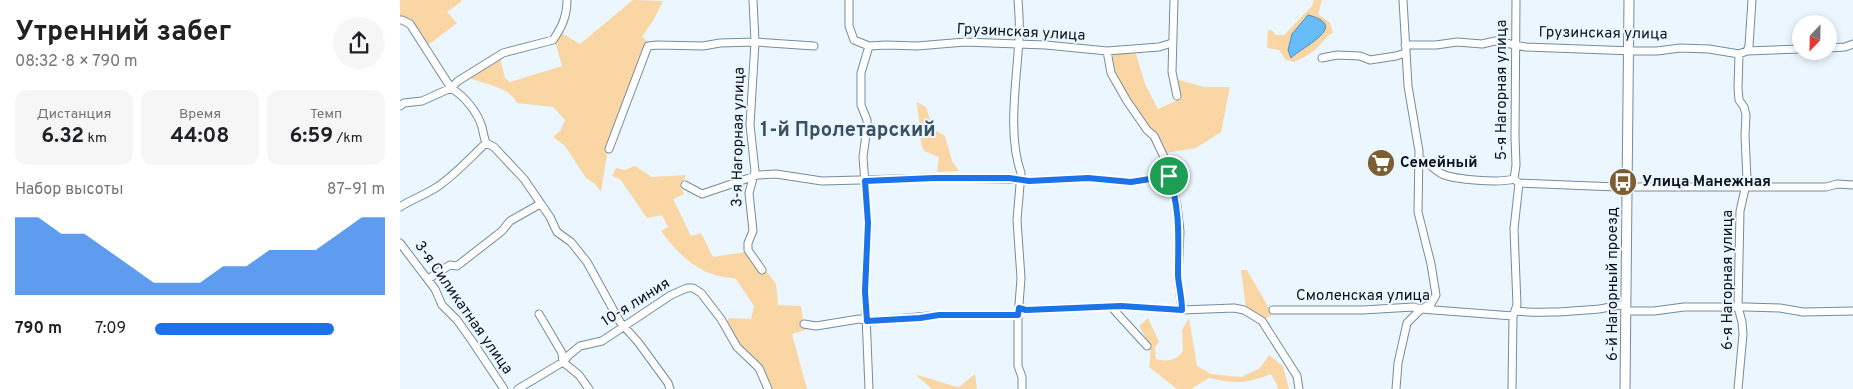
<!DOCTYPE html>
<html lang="ru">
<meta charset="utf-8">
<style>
:root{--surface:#fff;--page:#f6f6f6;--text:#202124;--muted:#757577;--accent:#1a73e8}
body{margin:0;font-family:Overpass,sans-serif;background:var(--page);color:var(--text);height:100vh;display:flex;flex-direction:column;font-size:19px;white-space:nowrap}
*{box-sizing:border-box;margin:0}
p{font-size:16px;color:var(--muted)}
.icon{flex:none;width:28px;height:28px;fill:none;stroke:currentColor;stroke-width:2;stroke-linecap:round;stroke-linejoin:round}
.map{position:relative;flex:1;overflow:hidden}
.panel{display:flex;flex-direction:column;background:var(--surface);width:400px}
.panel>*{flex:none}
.needle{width:32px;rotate:202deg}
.controls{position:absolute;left:1392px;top:15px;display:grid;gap:10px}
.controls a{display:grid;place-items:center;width:45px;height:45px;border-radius:50%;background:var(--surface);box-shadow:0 2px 8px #0003;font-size:25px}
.pin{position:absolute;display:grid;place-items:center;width:42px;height:42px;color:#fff;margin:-21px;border:2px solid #fff;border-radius:50%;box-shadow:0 1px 5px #0007}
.round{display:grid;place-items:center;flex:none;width:52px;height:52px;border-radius:26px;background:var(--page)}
.overview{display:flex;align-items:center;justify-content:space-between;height:85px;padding:0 15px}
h1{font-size:28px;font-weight:700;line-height:38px}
.stats{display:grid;grid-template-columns:repeat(3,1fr);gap:8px;height:85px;padding:5px 15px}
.stats div{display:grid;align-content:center;border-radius:12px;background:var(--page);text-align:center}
.stats b{font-size:21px;font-weight:700}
.stats small{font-size:14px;font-weight:400}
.stats p{font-size:14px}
.chart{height:140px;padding:10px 15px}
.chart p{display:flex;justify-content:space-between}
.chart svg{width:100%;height:90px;margin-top:5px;fill:var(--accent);opacity:.7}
ul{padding:0 15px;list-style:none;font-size:16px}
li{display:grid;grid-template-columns:80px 60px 1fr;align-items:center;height:38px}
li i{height:12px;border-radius:6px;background:var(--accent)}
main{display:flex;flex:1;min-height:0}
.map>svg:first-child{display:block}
.green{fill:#f9d6a4;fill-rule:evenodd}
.water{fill:#68bcfa;stroke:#4c8ab7}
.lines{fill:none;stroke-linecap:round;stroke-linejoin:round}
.minor-casing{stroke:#748ca0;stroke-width:9}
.tertiary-casing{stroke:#748ca0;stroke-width:11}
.minor{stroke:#fff;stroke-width:7}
.tertiary{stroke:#fff;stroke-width:9}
.route-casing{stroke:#fff;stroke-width:10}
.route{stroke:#1a73e8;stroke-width:6}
.labels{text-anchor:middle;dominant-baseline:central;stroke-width:4;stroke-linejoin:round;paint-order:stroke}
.street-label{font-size:15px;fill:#0b141c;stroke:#ebf6ff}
.poi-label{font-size:15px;font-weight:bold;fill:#0b141c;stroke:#ebf6ff;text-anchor:start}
.district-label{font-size:20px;font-weight:bold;fill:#3a5163;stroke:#ebf6ff}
</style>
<main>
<section class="panel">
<div class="overview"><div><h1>Утренний забег</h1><p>08:32 · 8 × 790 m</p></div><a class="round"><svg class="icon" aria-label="share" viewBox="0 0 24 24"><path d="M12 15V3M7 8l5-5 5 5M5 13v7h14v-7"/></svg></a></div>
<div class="stats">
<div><p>Дистанция</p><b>6.32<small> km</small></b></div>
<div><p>Время</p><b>44:08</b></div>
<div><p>Темп</p><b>6:59<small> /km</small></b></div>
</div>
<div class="chart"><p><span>Набор высоты</span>87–91 m</p>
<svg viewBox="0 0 160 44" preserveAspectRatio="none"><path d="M0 44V6L10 6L20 14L30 14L40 22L50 30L60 38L70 38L80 38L90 30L100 30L110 22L120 22L130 22L140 14L150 6L160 6V44z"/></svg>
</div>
<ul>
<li><b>790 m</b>7:09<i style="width:78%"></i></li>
</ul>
</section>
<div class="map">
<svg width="1453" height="389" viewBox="0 0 1453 389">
<rect width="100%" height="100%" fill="#ebf6ff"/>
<path class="green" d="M 0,0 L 61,0 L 61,2 L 47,12 L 57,23 L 27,46 C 20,35 14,20 0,17 Z
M 233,0 L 263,1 L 254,19 L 242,37 L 248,42 L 210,136 L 201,192 L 194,183 L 186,178 L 165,146 L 153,137 L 161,130 L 165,120 L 153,107 L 117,103 C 110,87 84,84 69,78 L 100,58 L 105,78 L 110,82 L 162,66 L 155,41 L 160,32 L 180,44 Z
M 914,0 L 922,0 L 918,14 L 930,23 L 933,33 C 926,36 924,41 918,47 C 911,54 903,58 894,62 L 886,60 L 879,50 L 867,48 L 868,30 L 873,31 L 875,35 L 884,35 L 912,6 ZM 908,16 L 923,34 L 903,49 L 897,52 L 892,34 Z
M 735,51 L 745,84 L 758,109 L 780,99 L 776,79 L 804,87 L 830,87 L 821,132 L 796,148 L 765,153 C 763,147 760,140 756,135 C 754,132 750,130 748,127 C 737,114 703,69 714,54 Z
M 517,102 L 526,107 L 533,129 L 545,136 L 552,161 L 559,171 L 537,172 L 539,157 L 524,151 C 519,140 521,137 520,127 C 519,118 517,111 517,102 Z
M 235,166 L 252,177 L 286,175 L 281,188 L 284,194 L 273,199 L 291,236 L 301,233 L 313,257 L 352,251 L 376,284 L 378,305 L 401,306 L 405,330 L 392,334 L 407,389 L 367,389 L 327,322 L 329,318 L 351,319 L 354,306 L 336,279 C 328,277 319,277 312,274 C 291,267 273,248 261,231 L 268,227 L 262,215 L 247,218 L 220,179 L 212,176 L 216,168 L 225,170 Z
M 841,270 L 847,270 L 873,315 L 864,319 L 853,311 L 846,308 Z
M 748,318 L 759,342 L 755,347 L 756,359 C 767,362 776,361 783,351 L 782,330 L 789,318 L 797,366 L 811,374 L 841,377 L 860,368 L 869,355 L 883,366 L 889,389 L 878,389 L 877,385 L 871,374 C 845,384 835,384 809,378 L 791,389 L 777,389 L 749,367 C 753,347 748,342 739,326 Z
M 575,374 L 577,389 L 532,389 L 516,375 C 531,378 544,384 559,387 Z"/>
<path class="water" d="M 908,15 C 951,26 903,46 891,58 L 888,50 L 892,34 Z"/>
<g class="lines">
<defs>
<path id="minor" d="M 353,0 L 355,42 L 350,125 L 355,171 L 349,193 L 353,231 L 348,243 L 348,250 L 362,270
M 449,0 L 449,26 L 454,40 L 469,46 L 461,73 L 461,105 L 467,120 L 467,127 L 463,157 L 468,223 L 465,291 L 469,389
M 618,0 C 619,13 620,26 619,39 C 617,79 607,134 621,173 L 617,220 L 621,278 L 618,318 L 618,366 L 622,377 L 622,389
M 774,0 L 772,72 L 777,96
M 0,20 L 2,20 L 10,24 L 51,88 C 64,96 77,111 82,127 C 83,132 84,137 86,143 L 94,147 L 124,179 L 150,217 L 157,232 L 171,242 L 187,262 L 220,322 L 238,342 L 268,383 L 270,389
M 1005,45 L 1036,45 L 1057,42 L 1082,44 L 1095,41 L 1126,47 L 1234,51 L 1257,51 L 1280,48 L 1309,49 L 1339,54 L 1347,51 L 1401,49
M 469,46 L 486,45 L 517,46 L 565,42 L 646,45 L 707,51 L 759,47 L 772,43
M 1429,48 L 1445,47 L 1453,44
M 707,51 L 711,73 L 727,101 L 747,130 L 754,136 L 765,159 L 777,205 L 780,231 L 778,278 L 782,310
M 1347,51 L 1349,46 L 1352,0
M 922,58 L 937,55 L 960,56 L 970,60 L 996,56 L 1005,53
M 0,106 L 4,103 L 22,101 L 51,88 L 58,81 L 103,53 L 153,40 C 162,27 167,16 167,0
M 209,149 L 248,46 L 257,45 L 303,46 L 320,43 L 355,42 L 414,46
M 1019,159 C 1027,161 1034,170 1042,174 C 1056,180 1099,183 1114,179 L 1119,183 L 1217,187 L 1426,187 L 1437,184 L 1453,185
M 1114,179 L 1116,165 L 1115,137 L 1116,0
M 285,185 L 302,194 L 358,175 L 376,174 L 422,181 L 534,178 L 609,179 L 629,181 L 688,178 L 731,182 L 769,176
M 0,207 C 12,199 25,195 37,187 C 56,174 70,158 86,143
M 0,243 L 35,289 L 42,305 L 57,320 L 72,341 L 104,389
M 28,279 L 50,265 L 57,266 L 102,231 L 110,221 L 140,204
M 714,306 L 714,310 L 747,346
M 619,308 L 626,310 L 721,306 L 782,310 L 834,308 L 844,310 L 862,321 L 897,376 L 899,389
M 873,310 L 963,310 L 1013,307 L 1021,309 L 1113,316
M 1116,311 C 1144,314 1171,311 1199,309 C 1208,308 1216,304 1226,305
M 1226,311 L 1254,311 L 1284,307 L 1346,307 L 1380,308 L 1403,312 L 1453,311
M 139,314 L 162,353 L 163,362 L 179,375 L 189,389
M 404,324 L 416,326 L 459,319 L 473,321 L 539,315 L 618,315
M 118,389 L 163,362 L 169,355 L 180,346 L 202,341 L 271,295 L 287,288 L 293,288 L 301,293 L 321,319 L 337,347 L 359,368 L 368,389
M 996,389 L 998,363 L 1007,323 L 1021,309 L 1031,304 L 1036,295 L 1031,264 L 1018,212 L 1019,151 L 1008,86 L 1003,0
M 1112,389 L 1113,316 L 1117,305 L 1114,229 L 1119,183
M 1338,389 L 1343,334 L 1342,322 L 1338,307 L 1340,211 L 1347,180 L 1345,135 L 1346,115 L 1344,107 L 1339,100 L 1338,88 L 1339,54"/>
<path id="tertiary" d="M 1225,389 L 1229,0"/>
</defs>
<use href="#minor" class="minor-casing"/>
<use href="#tertiary" class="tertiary-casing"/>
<use href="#minor" class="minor"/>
<use href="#tertiary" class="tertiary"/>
</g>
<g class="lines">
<defs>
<path id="route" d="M 769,176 C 781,212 778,239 778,276 C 779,287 782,299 782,310 L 721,306 L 626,310 L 619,308 L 618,315 L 539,315 L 520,318 L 467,321 L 465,291 L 468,223 L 465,181 L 534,178 L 609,178 L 629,181 L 688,178 L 731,182 Z"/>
</defs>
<use href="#route" class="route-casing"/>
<use href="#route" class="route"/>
</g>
<defs>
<symbol id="supermarket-disc" viewBox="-11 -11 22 22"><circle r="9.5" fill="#7c5e32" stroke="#ebf6ff"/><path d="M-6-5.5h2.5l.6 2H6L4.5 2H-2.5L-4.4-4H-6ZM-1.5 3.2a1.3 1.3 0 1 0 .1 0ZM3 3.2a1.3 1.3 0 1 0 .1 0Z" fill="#fff"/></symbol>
<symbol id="bus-disc" viewBox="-11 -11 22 22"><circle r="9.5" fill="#7c5e32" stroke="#ebf6ff"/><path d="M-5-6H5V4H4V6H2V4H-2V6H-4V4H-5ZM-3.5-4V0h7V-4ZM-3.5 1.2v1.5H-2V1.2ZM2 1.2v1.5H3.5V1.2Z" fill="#fff"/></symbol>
</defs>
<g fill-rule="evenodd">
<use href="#supermarket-disc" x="965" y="147" width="32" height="32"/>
<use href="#bus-disc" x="1207" y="166" width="32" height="32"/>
</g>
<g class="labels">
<g class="street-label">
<text transform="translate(621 33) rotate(3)">Грузинская улица</text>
<text transform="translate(1203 34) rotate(1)">Грузинская улица</text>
<text transform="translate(1102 90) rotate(-90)">5-я Нагорная улица</text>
<text transform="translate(339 137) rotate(-89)">3-я Нагорная улица</text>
<text transform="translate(1328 280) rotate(-90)">6-я Нагорная улица</text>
<text transform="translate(1213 284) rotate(-90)">6-й Нагорный проезд</text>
<text x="963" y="296">Смоленская улица</text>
<text transform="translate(236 303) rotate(-32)">10-я линия</text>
<text transform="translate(63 308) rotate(55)">3-я Силикатная улица</text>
</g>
<g class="poi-label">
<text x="1000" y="163">Семейный</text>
<text x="1242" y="182">Улица Манежная</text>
</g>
<g class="district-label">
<text x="448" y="131">1-й Пролетарский</text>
</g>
</g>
</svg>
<div class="controls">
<a><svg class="needle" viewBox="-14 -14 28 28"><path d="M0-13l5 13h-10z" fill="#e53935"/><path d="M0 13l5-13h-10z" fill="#757577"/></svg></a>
</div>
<div class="pin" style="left:769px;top:176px;background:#1e9e55"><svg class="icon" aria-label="arrive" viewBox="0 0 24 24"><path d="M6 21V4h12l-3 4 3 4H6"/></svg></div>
</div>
</main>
